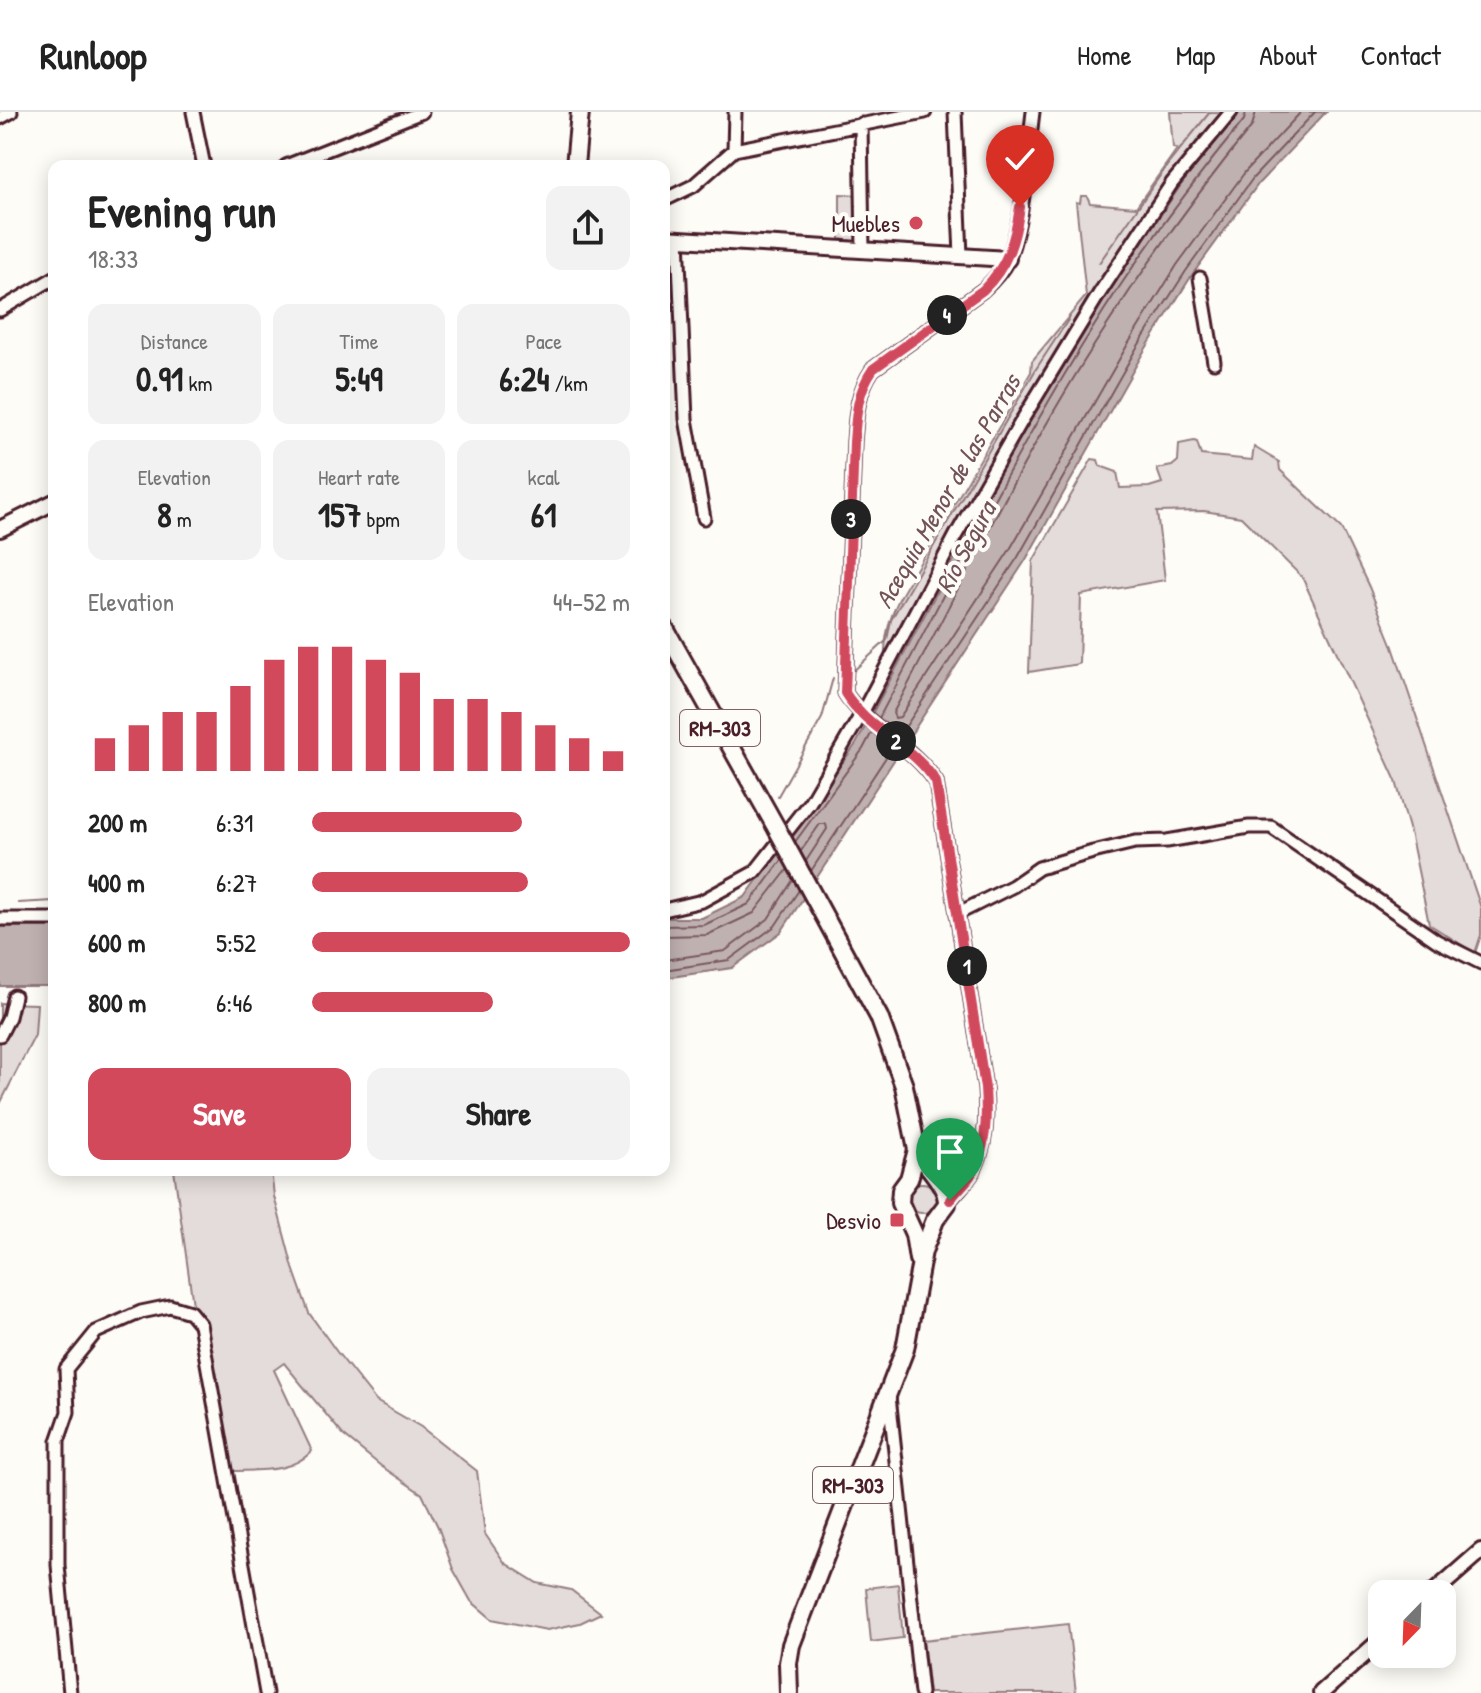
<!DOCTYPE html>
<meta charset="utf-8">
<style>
:root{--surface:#fff;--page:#f2f2f2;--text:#222;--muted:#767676;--line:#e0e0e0;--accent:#d1495b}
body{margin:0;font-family:"Patrick Hand",sans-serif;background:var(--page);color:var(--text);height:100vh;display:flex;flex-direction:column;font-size:30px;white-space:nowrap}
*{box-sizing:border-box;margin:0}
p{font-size:26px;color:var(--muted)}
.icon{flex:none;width:44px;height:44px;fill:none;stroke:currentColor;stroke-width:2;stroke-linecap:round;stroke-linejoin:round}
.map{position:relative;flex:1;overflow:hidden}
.sheet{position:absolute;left:48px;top:48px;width:622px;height:1016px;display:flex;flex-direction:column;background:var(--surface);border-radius:16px;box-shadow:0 4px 20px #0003}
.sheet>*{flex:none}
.needle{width:52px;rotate:203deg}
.fabs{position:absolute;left:1368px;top:1468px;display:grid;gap:16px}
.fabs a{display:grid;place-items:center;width:88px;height:88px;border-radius:16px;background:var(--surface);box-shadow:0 4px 20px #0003;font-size:40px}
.pin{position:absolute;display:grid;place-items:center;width:68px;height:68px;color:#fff;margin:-82px -34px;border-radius:50% 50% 50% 0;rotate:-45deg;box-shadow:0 0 8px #0007}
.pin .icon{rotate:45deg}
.km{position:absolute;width:40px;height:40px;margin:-20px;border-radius:50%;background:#222;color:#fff;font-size:22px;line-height:40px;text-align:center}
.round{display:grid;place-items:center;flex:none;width:84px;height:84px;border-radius:16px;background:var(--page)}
.head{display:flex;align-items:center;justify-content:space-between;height:136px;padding:0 40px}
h1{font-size:44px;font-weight:700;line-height:60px}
.stats{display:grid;grid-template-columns:repeat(3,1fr);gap:12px;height:136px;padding:8px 40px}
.stats div{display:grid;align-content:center;border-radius:16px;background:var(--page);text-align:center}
.stats b{font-size:34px;font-weight:700}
.stats small{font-size:22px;font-weight:400}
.stats p{font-size:22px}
.chart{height:224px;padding:16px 40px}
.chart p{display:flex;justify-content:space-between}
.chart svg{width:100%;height:144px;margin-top:8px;stroke:var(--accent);stroke-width:6}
.action{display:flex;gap:16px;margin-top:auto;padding:16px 40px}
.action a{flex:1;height:92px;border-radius:16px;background:var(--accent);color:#fff;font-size:32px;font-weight:700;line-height:92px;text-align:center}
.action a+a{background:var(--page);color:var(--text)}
ul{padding:0 40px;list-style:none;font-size:26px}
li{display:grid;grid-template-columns:128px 96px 1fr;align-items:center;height:60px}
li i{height:20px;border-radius:10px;background:var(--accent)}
header{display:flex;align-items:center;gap:48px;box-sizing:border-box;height:112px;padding:0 40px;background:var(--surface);border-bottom:2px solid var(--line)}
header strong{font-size:38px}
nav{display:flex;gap:44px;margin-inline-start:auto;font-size:28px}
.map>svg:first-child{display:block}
.green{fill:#e3dcda;stroke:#967e82;stroke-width:2}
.water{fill:#c0b1b1;stroke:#91777b;stroke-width:2}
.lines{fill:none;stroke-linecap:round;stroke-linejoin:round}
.shore{stroke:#795961;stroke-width:2}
.stream{stroke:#91777b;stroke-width:2}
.minor-casing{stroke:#4a1f2b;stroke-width:17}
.major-casing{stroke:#4a1f2b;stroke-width:20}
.highway-casing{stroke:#4a1f2b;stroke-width:22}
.minor{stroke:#fdfcf7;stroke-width:11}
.major{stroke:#fdfcf7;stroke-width:14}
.highway{stroke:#fdfcf7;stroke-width:16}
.highway-bridge-casing{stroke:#4a1f2b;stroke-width:22;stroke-linecap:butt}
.highway-bridge{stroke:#fdfcf7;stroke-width:16}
.route-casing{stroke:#fff;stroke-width:16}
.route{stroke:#d1495b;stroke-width:10}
.poi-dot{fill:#d1495b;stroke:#fdfcf7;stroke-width:3}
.labels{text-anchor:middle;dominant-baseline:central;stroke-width:8;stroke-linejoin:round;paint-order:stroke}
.shield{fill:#fdfcf7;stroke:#806168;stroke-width:2}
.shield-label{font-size:22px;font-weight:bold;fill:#4a1f2b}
.poi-label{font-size:24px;fill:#4a1f2b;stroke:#fdfcf7;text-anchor:end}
.water-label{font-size:26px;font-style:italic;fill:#73525a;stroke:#fdfcf7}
</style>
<header>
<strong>Runloop</strong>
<nav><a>Home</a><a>Map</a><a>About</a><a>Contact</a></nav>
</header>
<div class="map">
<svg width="1481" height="1581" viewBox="0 0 1481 1581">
<rect width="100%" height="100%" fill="#fdfcf7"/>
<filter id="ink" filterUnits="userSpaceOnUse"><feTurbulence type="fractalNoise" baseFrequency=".0125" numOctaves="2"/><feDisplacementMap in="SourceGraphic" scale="16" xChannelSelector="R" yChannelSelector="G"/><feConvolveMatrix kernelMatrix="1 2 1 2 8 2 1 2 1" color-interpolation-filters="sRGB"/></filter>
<g filter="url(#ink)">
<path class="green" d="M 1170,0 L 1224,0 L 1137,112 L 1092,184 L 998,350 L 919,480 L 885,552 C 884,527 888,510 899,487 L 1031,260 L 1032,249 L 1086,184 L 1076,90 L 1080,91 L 1081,84 L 1087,84 L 1090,91 L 1136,95 L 1177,37 L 1173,36 Z
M 840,82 L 859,83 L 859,130 L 840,127 Z
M 1194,329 L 1197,330 L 1201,343 L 1252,348 L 1254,335 L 1279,350 L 1280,358 L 1341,416 L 1369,475 L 1392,532 L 1481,796 L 1481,823 L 1475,841 L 1429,812 L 1410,720 L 1396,669 L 1302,465 L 1241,405 L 1204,399 L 1157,400 L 1165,468 L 1081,483 L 1079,552 L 1029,560 L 1033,449 L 1092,347 L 1098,348 L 1100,354 L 1117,360 L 1120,376 L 1149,375 L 1162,371 L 1157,357 L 1172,354 L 1178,349 L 1179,332 Z
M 0,891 L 37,892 L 35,923 L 0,992 Z
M 174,1058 L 271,1058 L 274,1084 L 293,1156 L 309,1201 L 337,1240 L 376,1289 L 421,1315 L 477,1359 L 485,1422 L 505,1451 L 537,1471 L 571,1478 L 601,1501 L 580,1511 L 547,1518 L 492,1507 L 471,1489 L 453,1457 L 438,1415 L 422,1382 L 381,1354 L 343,1323 L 284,1251 L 274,1258 L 312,1339 C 291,1361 261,1358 233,1359 L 193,1193 Z
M907 1086a15 15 0 1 1 30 0a15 15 0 1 1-30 0Z
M 898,1472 L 903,1526 L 871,1530 L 866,1476 Z
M 1068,1512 L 1076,1581 L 929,1581 L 923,1528 Z"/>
<path class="water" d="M 1240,0 L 1326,0 L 1259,71 L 1192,163 L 1143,241 L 1025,449 L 781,820 L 732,856 L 664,866 L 664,806 L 702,806 L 745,785 L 856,632 L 1007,348 L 1085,214 L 1183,70 Z
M 0,815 L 54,815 L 54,874 L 0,874 Z"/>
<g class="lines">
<path class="shore" d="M 1256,0 L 1252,14 C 1198,80 1148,149 1102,221 C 1023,342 961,474 893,601 L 895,606 L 900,605 L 1009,439 L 1128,232 L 1177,153 L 1245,60 L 1301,0
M 879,606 C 948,476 1013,344 1091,219 C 1137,145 1189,75 1244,8 L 1246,0
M 900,623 L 1018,445 L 1136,237 L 1186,159 L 1253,66 L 1315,0
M 795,730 L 863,637 L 872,620
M 801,739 L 820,712 L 826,712 L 827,717 L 806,749
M 811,759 L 892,636
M 664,814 L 704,813 L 749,792 L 782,748
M 664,824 L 707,823 L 754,801 L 788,757
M 664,848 L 725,839 L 768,807 L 793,768
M 664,858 L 729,848 L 775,814 L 799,778"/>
<path class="stream" d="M 1099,151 L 1169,51 L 1210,0
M 850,562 L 887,528 L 891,508 L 1036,257 L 1070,205
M 778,684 L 822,606 L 833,566
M 18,791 L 54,789"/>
<defs>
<path id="minor" d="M 193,0 L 204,54
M 955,0 L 961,144
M 0,6 L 11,0
M 861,12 L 863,138
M 734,38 L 735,0
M 286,54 L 422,0
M 664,88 L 693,74 L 734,38 L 925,0
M 678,126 L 686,307 L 704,406
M 1200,166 L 1214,250
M 0,198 L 54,166
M 664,798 L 702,789 L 755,760 L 810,690 L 862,601 L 956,423 L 1021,310 L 1099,182 L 1172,71 L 1231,0
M 957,802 L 1013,774 L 1039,756 L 1093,740 L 1135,730 L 1167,729 L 1249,715 L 1271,715 L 1437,829 L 1481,851
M 0,807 L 54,807
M 0,923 L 9,905 L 14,884
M 947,1092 C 954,1082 964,1073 971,1063 C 987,1036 987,1006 985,976 L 936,670 C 913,633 868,617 845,581 L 854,330 C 856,303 857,280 873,257 L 983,178 C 993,169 1001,161 1007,149 C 1023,116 1028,39 1033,0
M 889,1284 L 921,1581
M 70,1581 L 58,1453 L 58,1329 L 68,1300 L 66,1257 L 96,1220 L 141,1200 L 170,1194 L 190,1200 L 200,1212 L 266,1581"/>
<path id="major" d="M 664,126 L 1008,147
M 0,417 L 54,390
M 1432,1482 L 1481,1439
M 1321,1581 L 1382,1527"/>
<path id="highway" d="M 575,54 L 580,0
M 664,515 L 777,717
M 802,763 L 879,905 L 904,974 L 917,1038 L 909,1067 L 901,1078 L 900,1091 L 914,1122 L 918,1147
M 789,1581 L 788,1551 L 791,1533 L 905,1237 L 923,1139 L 935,1108 L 947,1092 C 948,1073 927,1056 917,1038"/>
</defs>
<use href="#minor" class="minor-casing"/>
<use href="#major" class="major-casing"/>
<use href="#highway" class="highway-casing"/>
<use href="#minor" class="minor"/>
<use href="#major" class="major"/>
<use href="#highway" class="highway"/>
<defs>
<path id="highway-bridge" d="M 777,717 L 802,763"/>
</defs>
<use href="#highway-bridge" class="highway-bridge-casing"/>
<use href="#highway-bridge" class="highway-bridge"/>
</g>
</g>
<g class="lines" filter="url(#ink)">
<defs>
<path id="route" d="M 950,1088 C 956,1079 965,1072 971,1063 C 987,1037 987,1006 985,976 L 936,670 C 913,633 868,618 845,581 L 854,330 C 856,303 857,280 873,257 L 983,178 C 1008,154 1015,128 1020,95"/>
</defs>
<use href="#route" class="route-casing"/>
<use href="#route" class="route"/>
</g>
<g class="poi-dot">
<circle cx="916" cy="111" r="8"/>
<rect x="889" y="1100" width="16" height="16" rx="4"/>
</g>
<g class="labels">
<g class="shield">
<rect x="680" y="598" width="80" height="36" rx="6"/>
<rect x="813" y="1355" width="80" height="36" rx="6"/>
</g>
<g class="shield-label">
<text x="720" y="616">RM-303</text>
<text x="853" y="1373">RM-303</text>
</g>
<g class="poi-label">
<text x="900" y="111">Muebles</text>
<text x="881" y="1108">Desvio</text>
</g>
<g class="water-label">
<text transform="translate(947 379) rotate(-60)">Acequia Menor de las Parras</text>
<text transform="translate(965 435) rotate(-62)">Río Segura</text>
</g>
</g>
</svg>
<div class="fabs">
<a><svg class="needle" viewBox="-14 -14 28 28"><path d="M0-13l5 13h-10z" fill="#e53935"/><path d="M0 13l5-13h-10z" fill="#767676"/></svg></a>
</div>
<div class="pin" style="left:950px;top:1088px;background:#1e9e55"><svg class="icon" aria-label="arrive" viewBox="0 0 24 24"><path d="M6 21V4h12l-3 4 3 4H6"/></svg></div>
<div class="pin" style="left:1020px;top:95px;background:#d93025"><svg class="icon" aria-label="check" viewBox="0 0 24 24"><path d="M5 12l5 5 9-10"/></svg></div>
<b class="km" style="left:967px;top:854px">1</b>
<b class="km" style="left:896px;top:629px">2</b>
<b class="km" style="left:851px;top:407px">3</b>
<b class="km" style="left:947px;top:203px">4</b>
<section class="sheet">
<div class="head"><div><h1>Evening run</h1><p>18:33</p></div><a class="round"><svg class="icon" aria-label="share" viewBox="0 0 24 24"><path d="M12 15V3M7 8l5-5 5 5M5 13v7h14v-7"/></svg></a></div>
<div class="stats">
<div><p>Distance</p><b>0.91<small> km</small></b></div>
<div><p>Time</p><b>5:49</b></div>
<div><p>Pace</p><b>6:24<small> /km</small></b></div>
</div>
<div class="stats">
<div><p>Elevation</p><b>8<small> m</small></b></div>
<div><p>Heart rate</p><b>157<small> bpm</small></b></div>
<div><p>kcal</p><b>61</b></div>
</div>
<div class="chart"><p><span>Elevation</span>44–52 m</p>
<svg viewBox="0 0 160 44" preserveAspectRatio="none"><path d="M5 44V34M15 44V30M25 44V26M35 44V26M45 44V18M55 44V10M65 44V6M75 44V6M85 44V10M95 44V14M105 44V22M115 44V22M125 44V26M135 44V30M145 44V34M155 44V38"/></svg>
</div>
<ul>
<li><b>200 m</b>6:31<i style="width:66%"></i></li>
<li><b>400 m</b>6:27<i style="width:68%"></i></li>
<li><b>600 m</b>5:52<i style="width:100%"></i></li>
<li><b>800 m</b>6:46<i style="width:57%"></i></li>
</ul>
<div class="action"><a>Save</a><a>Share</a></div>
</section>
</div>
